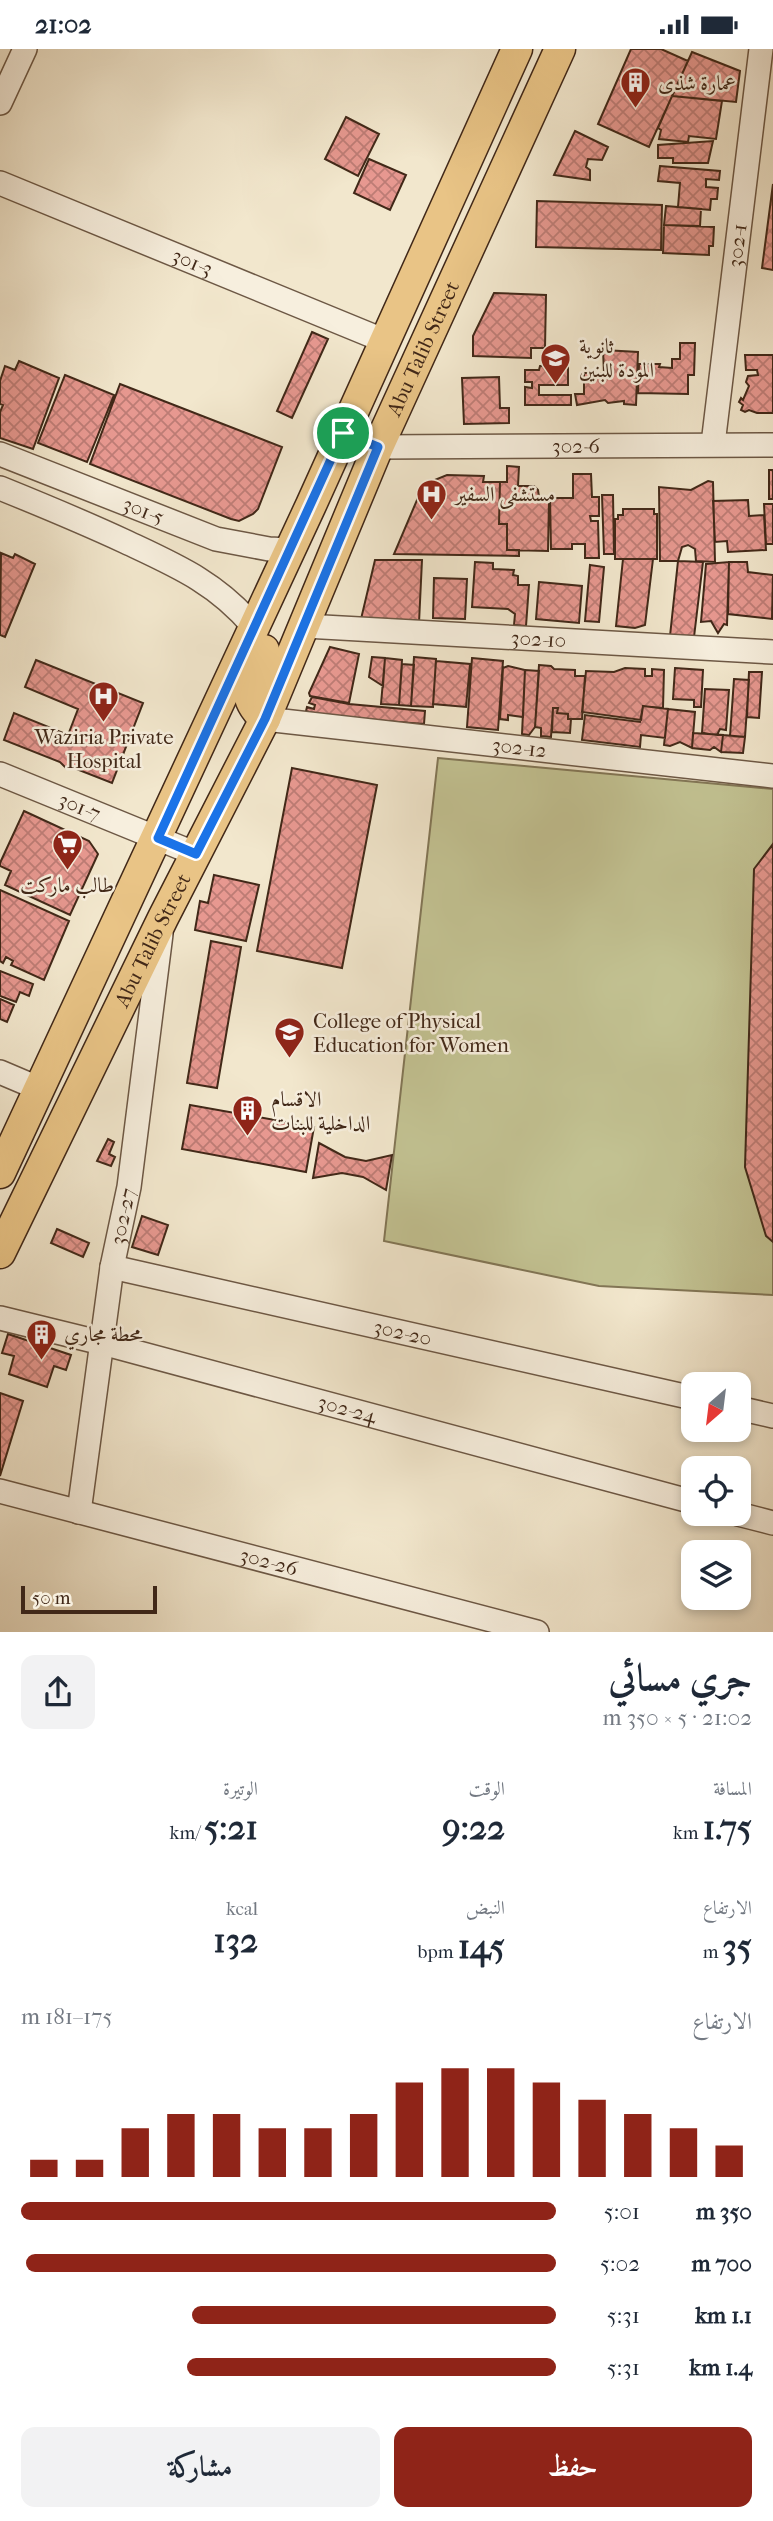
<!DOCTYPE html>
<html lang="ar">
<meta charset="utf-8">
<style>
:root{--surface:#fff;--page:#f2f2f3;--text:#1f2937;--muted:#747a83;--accent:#8f2418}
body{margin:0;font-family:"IM FELL French Canon",Amiri,serif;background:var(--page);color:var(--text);direction:rtl;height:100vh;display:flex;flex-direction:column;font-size:26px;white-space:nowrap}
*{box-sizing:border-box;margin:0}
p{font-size:23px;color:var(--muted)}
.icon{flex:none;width:38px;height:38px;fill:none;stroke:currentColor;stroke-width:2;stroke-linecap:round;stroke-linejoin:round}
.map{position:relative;height:1583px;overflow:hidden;direction:ltr}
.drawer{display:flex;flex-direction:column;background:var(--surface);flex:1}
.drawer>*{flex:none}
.needle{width:46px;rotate:208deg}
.controls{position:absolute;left:681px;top:1323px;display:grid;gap:14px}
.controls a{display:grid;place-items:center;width:70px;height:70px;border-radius:14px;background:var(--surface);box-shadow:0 4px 10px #0003;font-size:35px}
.scale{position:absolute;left:21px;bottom:18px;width:136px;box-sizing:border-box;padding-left:7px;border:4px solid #412818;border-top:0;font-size:19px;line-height:24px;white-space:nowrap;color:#412818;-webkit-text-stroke:5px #f7efde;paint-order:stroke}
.pin{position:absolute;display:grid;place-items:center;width:60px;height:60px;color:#fff;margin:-30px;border:4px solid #fff;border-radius:50%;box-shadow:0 2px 7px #0007}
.round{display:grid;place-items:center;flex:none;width:74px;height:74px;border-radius:14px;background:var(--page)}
.summary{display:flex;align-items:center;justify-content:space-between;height:119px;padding:0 21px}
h1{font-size:38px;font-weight:700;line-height:52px}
.stats{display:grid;grid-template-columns:repeat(3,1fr);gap:10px;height:119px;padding:7px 21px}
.stats div{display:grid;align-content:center}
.stats b{font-size:35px;font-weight:700}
.stats small{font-size:19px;font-weight:400}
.stats p{font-size:19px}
.chart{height:196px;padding:14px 21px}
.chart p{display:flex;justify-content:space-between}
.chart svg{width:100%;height:126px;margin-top:7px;stroke:var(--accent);stroke-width:6}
.button{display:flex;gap:14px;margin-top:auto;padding:14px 21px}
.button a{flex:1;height:80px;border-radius:14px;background:var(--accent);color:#fff;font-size:28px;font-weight:700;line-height:80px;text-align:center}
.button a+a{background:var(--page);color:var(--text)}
ul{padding:0 21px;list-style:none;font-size:23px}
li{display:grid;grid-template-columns:112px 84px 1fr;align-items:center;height:52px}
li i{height:18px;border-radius:9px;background:var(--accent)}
.status{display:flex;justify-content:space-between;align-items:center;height:49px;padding:0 35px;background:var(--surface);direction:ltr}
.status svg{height:19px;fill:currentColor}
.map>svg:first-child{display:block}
.green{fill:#c3c393;stroke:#827656;stroke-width:2}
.building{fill:url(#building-cross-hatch);stroke:#412818;stroke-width:2}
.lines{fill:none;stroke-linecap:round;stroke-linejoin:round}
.minor-casing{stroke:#6d5845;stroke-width:26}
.major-casing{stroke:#412818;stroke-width:33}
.minor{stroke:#f7efde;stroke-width:23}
.major{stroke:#e9c486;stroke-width:30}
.route-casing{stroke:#fff;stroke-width:14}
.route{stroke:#1a73e8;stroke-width:9}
.labels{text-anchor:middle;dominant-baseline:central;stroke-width:5;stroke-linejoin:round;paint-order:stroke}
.poi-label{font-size:21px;fill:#412818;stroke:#f7efde;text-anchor:start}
.street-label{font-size:21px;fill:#412818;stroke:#f7efde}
</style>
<div class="status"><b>21:02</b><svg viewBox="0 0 49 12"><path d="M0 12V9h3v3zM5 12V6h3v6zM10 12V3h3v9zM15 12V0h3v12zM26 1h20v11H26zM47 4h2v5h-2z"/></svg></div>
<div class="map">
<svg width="773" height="1583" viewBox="0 0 773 1583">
<defs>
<pattern id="building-cross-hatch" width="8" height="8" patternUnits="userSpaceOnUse" patternTransform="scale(1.75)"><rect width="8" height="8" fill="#e79890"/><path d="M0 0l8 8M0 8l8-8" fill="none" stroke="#bd7c75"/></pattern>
</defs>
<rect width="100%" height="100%" fill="#f2e7cd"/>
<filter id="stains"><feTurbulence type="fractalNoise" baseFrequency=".00286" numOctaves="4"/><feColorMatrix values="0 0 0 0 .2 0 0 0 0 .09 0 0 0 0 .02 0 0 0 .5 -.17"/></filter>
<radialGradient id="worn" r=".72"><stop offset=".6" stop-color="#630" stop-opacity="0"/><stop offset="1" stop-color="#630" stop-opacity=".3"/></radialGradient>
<path class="green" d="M 438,709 L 773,740 L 773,1246 L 599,1237 L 384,1192 Z"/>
<path class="building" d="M 631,0 L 661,0 L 688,12 L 649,98 L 598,75 Z
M 692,3 L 740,22 L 736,53 L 672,47 Z
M 672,47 L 722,52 L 716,90 L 689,87 L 688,93 L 659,90 L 661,81 L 658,79 Z
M 346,68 L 379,85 L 358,127 L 325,110 Z
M 575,82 L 608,98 L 602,111 L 588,110 L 586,118 L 590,121 L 590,131 L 554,126 Z
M 713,92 L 708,114 L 673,114 L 673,109 L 658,109 L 658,96 Z
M 369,110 L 406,126 L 390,161 L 354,144 Z
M 660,117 L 720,122 L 719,131 L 706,130 L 706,138 L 718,139 L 717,150 L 711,150 L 710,161 L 678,158 L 680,134 L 658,132 Z
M 773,135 L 773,221 L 762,219 Z
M 537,152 L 662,156 L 661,201 L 536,198 Z
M 666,157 L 701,160 L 700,177 L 664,176 Z
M 664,176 L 714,178 L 713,197 L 709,197 L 709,206 L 663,204 Z
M 494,244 L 546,246 L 545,299 L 531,299 L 531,309 L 473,307 L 473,287 Z
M 312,283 L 328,290 L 292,369 L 277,362 Z
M 680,294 L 695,294 L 694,326 L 688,326 L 688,345 L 638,344 L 639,315 L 660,315 L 659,318 L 672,319 L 672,310 L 680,310 Z
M 603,301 L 638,303 L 636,356 L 624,355 L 624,352 L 608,354 L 605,351 L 577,356 L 575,345 L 584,345 L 584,324 L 604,324 Z
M 745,306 L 773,306 L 773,364 L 757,364 L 749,361 L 745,363 L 741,361 L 743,356 L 739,353 L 741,349 L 743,351 L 749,337 L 746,333 L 748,327 L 758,326 L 757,321 L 746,321 Z
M 19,312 L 59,329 L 33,400 L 0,389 L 0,363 L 3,356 L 0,355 L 0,332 L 5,317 L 15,321 Z
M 540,317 L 568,317 L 568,336 L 539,336 L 539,346 L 571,346 L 571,356 L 525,356 L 525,338 L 532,339 L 532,333 L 525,333 L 525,321 L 539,321 Z
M 65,326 L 114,346 L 87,413 L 38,394 Z
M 499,328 L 500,359 L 509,359 L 509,374 L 464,375 L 462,329 Z
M 120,335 L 282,398 L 258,460 L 253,465 L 239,472 L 231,470 L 90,415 Z
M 507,417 L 519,418 L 518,437 L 534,437 L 538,441 L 539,448 L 543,453 L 549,453 L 548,502 L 507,501 L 507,475 L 499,475 L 500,433 L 507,433 Z
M 769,421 L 773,421 L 773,450 L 769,450 Z
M 573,425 L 591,425 L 592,448 L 599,448 L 599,467 L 590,467 L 591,472 L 598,472 L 599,509 L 585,509 L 585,495 L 572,495 L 572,500 L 551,500 L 550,449 L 573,449 Z
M 447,426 L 484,427 L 483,433 L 500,433 L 499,475 L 507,475 L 507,501 L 519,501 L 519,507 L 394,505 L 420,444 L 432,432 Z
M 708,432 L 713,433 L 715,513 L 696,512 L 695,500 L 688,496 L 682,498 L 678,512 L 660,512 L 659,438 L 691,441 Z
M 602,446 L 613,446 L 614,505 L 604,505 Z
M 748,451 L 749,467 L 764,466 L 766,501 L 728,503 L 727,492 L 715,493 L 713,452 Z
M 764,455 L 773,455 L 773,495 L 766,495 Z
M 623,460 L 654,460 L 654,465 L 657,465 L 657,510 L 615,510 L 615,470 L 618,470 L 618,466 L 623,466 Z
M 1,504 L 13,509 L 15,505 L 35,515 L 5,588 L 0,586 Z
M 623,510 L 653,510 L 645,576 L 635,579 L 616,577 Z
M 375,511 L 422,511 L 419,574 L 361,570 Z
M 678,512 L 703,513 L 694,588 L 670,587 Z
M 475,513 L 493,514 L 493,520 L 514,521 L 513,526 L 518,527 L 518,536 L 529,536 L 526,577 L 514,576 L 515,565 L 508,560 L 472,558 Z
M 729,513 L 727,576 L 724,575 L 718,584 L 711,572 L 701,573 L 706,515 Z
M 729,513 L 747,513 L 748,523 L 773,526 L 772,570 L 728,565 Z
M 590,516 L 604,518 L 599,573 L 585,572 Z
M 434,529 L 467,530 L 465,570 L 433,569 Z
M 539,533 L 582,537 L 579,574 L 536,570 Z
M 330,598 L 359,605 L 349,654 L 310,647 L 309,644 Z
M 372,608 L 385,609 L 383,637 L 369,628 Z
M 414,608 L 436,610 L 433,658 L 411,657 Z
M 385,609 L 402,611 L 399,656 L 381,655 Z
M 472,609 L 503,612 L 498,681 L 467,678 Z
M 36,611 L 143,654 L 112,734 L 74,719 L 67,720 L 60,713 L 4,691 L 14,664 L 68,686 L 78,660 L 25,638 Z
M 436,612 L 470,615 L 466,658 L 433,655 Z
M 402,615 L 414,616 L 411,657 L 399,656 Z
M 539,616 L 551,617 L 554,620 L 575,621 L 575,627 L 585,627 L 582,670 L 568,670 L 568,665 L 557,664 L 558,659 L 553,659 L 551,688 L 541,687 L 541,679 L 535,678 Z
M 508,617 L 525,621 L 523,668 L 508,666 L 508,671 L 500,670 L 503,619 Z
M 625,619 L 645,620 L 645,627 L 652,627 L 652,620 L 664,621 L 663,659 L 643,657 L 641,671 L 582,663 L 586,622 L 614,623 Z
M 675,619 L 703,621 L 701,658 L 694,658 L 694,651 L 673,650 Z
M 525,621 L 539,622 L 535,678 L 529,686 L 522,685 Z
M 749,623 L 762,623 L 759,669 L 747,668 Z
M 734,630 L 749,631 L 745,688 L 730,687 Z
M 705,640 L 729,641 L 726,681 L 720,680 L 717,686 L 702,684 Z
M 312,648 L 349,655 L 425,662 L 424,675 L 321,667 L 306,662 L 307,658 L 314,660 L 315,656 L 309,654 Z
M 643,657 L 668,660 L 665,689 L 641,686 L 640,698 L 582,691 L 585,666 L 640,673 Z
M 553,659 L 558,659 L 557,664 L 568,665 L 568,670 L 571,670 L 570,684 L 552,683 Z
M 668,660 L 695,663 L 692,699 L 680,693 L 670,697 L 664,696 Z
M 693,684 L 723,686 L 721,703 L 714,698 L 710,701 L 692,699 Z
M 723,686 L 745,688 L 743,704 L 721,703 Z
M 292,719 L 377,736 L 342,919 L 257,902 Z
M 24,762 L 89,792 L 98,805 L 70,866 L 5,836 L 11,822 L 0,817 L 0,814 Z
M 773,795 L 773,1193 L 766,1187 L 745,1118 L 754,820 Z
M 214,826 L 259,836 L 246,892 L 195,881 L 200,852 L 208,854 Z
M 0,841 L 69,872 L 44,931 L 11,916 L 13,912 L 6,908 L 3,914 L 0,912 Z
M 211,892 L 241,898 L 217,1039 L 187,1034 Z
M 0,922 L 33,935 L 29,947 L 20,943 L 16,953 L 0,947 Z
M 0,950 L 14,956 L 7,973 L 0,970 Z
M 190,1056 L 314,1078 L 306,1123 L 182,1100 Z
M 108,1090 L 114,1093 L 109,1105 L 115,1108 L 111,1117 L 97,1112 Z
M 319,1094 L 345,1108 L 366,1112 L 392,1106 L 386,1141 L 363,1128 L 342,1124 L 313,1129 Z
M 142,1167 L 168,1176 L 158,1206 L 132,1198 Z
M 57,1180 L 89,1194 L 83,1208 L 51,1194 Z
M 8,1285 L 71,1306 L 66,1321 L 54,1317 L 47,1338 L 9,1325 L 14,1307 L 2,1304 Z
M 0,1344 L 23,1352 L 0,1427 Z"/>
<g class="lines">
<defs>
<g id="minor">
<path d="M 0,54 L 25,0"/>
<path id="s1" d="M 0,134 L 385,292"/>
<path id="s2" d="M 713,395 L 761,0"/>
<path id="s3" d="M 378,398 L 773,396"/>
<path id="s4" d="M 0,405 L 216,490 L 269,500 L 289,501"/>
<path d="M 0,439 C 42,456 83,473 124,492 C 175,516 216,533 253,577"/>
<path id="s5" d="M 305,577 L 773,603"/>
<path id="s6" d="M 265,670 L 773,727"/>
<path id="s7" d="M 0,725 L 196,805"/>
<path d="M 0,1023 L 40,1040"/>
<path id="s8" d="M 112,1218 L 693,1349"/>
<path id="s9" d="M 0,1269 L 102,1294 L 693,1453"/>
<path d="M 738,1359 L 773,1367"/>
<path id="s10" d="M 0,1442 L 537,1583"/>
<path id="s11" d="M 79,1463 L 112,1218 L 129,1138 L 161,885"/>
<path d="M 738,1465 L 773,1474"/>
</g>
<g id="major">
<path d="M 264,601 C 250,629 238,646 265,670"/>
<path d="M 0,1124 L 311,456 L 517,0"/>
<path id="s12" d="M 0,1204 L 163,869 L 265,670 L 378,398 L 560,0"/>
</g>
</defs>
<use href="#minor" class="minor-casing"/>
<use href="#major" class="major-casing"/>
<use href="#minor" class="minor"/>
<use href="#major" class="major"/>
</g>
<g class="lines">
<defs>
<path id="route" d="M 343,384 L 378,398 L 265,670 L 196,805 L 158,789 Z"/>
</defs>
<use href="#route" class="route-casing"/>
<use href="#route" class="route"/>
</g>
<defs>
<symbol id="building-pin" viewBox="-11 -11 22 30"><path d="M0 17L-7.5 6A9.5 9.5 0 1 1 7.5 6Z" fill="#8f2418" stroke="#f7efde"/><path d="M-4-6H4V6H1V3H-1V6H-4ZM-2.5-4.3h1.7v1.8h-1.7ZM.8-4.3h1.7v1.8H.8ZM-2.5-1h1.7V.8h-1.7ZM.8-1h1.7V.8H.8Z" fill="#fff"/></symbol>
<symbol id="school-pin" viewBox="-11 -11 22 30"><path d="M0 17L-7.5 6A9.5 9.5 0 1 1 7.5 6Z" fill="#8f2418" stroke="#f7efde"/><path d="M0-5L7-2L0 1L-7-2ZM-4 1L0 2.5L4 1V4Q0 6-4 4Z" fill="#fff"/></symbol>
<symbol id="hospital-pin" viewBox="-11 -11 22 30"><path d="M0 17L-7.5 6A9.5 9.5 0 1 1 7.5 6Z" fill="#8f2418" stroke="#f7efde"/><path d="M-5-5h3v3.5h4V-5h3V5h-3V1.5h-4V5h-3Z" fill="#fff"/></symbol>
<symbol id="supermarket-pin" viewBox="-11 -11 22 30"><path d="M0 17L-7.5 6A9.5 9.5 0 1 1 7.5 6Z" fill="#8f2418" stroke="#f7efde"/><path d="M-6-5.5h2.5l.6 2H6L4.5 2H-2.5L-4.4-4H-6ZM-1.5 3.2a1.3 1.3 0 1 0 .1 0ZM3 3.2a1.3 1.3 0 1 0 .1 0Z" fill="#fff"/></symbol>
<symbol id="university-pin" viewBox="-11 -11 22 30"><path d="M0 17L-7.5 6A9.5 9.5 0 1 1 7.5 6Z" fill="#8f2418" stroke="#f7efde"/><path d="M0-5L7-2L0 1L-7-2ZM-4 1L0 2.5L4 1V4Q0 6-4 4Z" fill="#fff"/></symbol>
</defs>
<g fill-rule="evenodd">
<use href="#building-pin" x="618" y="16" width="35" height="47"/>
<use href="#school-pin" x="538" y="292" width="35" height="47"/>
<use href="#hospital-pin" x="414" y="428" width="35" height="47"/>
<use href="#hospital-pin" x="86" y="630" width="35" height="47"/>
<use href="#supermarket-pin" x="50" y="778" width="35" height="47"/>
<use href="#university-pin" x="272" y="966" width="35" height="47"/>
<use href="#building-pin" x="230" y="1044" width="35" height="47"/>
<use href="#building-pin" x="24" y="1268" width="35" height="47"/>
</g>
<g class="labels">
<g class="poi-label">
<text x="658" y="34">عمارة شذى</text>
<text x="579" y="297">ثانوية<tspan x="579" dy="24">المودة للبنين</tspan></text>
<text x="455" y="445">مستشفى السفير</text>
<text x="104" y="688" text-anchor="middle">Waziria Private<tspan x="104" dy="24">Hospital</tspan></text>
<text x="67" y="836" text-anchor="middle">طالب ماركت</text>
<text x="313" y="972">College of Physical<tspan x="313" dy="24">Education for Women</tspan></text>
<text x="271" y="1050">الاقسام<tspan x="271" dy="24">الداخلية للبنات</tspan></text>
<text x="64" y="1285">محطة مجاري</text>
</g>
<g class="street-label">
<text stroke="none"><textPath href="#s2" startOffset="200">302-1</textPath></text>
<text stroke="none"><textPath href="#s1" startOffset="208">301-3</textPath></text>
<text stroke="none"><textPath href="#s12" startOffset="999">Abu Talib Street</textPath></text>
<text stroke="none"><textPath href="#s3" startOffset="198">302-6</textPath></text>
<text stroke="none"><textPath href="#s4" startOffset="154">301-5</textPath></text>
<text stroke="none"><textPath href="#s5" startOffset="234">302-10</textPath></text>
<text stroke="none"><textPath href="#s6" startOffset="256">302-12</textPath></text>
<text stroke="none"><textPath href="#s7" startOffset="86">301-7</textPath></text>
<text stroke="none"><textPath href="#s12" startOffset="348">Abu Talib Street</textPath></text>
<text stroke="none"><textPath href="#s11" startOffset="299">302-27</textPath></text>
<text stroke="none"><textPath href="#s8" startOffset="298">302-20</textPath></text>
<text stroke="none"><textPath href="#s9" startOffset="359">302-24</textPath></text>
<text stroke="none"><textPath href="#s10" startOffset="278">302-26</textPath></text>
</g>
</g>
<rect width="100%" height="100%" filter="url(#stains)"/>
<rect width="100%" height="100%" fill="url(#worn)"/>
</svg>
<div class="controls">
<a><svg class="needle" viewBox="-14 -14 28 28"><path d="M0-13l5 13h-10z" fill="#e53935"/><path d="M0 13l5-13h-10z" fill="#747a83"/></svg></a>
<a><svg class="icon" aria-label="locate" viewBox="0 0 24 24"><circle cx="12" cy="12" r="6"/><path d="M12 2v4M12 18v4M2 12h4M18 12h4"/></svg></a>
<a><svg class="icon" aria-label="layers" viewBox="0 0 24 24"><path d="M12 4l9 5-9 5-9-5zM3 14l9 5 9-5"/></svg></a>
</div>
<div class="scale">50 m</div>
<div class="pin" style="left:343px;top:384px;background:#1e9e55"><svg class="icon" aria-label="arrive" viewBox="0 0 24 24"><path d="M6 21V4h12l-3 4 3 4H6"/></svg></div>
</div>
<section class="drawer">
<div class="summary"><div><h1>جري مسائي</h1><p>21:02 · 5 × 350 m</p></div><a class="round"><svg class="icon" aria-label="share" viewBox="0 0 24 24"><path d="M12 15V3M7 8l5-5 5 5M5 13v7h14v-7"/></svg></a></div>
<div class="stats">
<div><p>المسافة</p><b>1.75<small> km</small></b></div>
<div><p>الوقت</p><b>9:22</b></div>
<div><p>الوتيرة</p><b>5:21<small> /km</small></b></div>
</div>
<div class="stats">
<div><p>الارتفاع</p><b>35<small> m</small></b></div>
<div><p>النبض</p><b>145<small> bpm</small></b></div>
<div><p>kcal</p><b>132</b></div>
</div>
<div class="chart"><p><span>الارتفاع</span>175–181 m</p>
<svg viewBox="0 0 160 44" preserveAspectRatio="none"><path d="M5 44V38M15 44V38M25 44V27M35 44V22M45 44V22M55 44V27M65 44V27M75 44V22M85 44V11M95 44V6M105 44V6M115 44V11M125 44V17M135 44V22M145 44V27M155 44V33"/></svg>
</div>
<ul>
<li><b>350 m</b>5:01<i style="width:100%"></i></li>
<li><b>700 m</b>5:02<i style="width:99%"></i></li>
<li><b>1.1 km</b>5:31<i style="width:68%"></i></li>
<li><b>1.4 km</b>5:31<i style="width:69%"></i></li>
</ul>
<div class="button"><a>حفظ</a><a>مشاركة</a></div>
</section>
